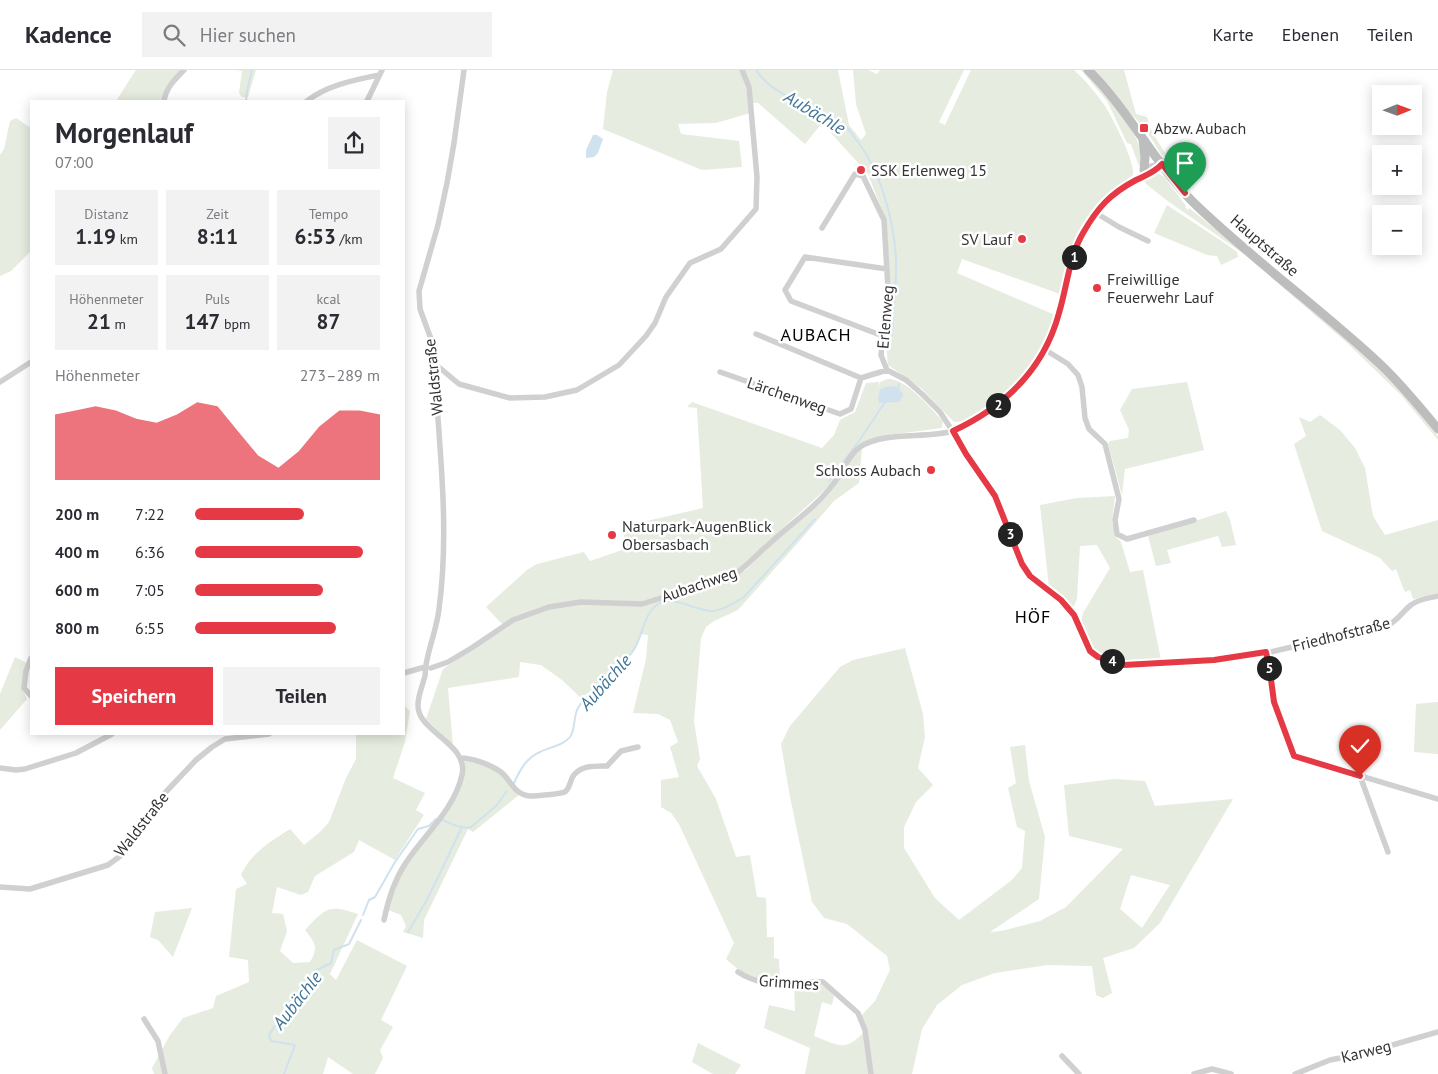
<!DOCTYPE html>
<html lang="de">
<meta charset="utf-8">
<style>
:root{--surface:#fff;--page:#f2f2f3;--text:#2b2b33;--muted:#7c7c81;--line:#e1e1e2;--accent:#e63946}
body{margin:0;font-family:"PT Sans",sans-serif;background:var(--page);color:var(--text);height:100vh;display:flex;flex-direction:column;font-size:19px;white-space:nowrap}
*{box-sizing:border-box;margin:0}
p{font-size:16px;color:var(--muted)}
.icon{flex:none;width:28px;height:28px;fill:none;stroke:currentColor;stroke-width:2;stroke-linecap:round;stroke-linejoin:round}
.map{position:relative;flex:1;overflow:hidden}
.details{position:absolute;left:30px;top:30px;width:375px;height:635px;display:flex;flex-direction:column;background:var(--surface);border-radius:0px;box-shadow:0 2px 12px #0003}
.details>*{flex:none}
.needle{width:32px;rotate:89deg}
.controls{position:absolute;left:1372px;top:15px;display:grid;gap:10px}
.controls a{display:grid;place-items:center;width:50px;height:50px;border-radius:0px;background:var(--surface);box-shadow:0 2px 12px #0003;font-size:25px}
.pin{position:absolute;display:grid;place-items:center;width:42px;height:42px;color:#fff;margin:-51px -21px;border-radius:50% 50% 50% 0;rotate:-45deg;box-shadow:0 0 5px #0007}
.pin .icon{rotate:45deg}
.km{position:absolute;width:25px;height:25px;margin:-12px;border-radius:50%;background:#222;color:#fff;font-size:14px;line-height:25px;text-align:center}
.round{display:grid;place-items:center;flex:none;width:52px;height:52px;border-radius:0px;background:var(--page)}
.head{display:flex;align-items:center;justify-content:space-between;height:85px;padding:0 25px}
h1{font-size:28px;font-weight:600;line-height:38px}
.figures{display:grid;grid-template-columns:repeat(3,1fr);gap:8px;height:85px;padding:5px 25px}
.figures div{display:grid;align-content:center;border-radius:0px;background:var(--page);text-align:center}
.figures b{font-size:21px;font-weight:600}
.figures small{font-size:14px;font-weight:400}
.figures p{font-size:14px}
.chart{height:140px;padding:10px 25px}
.chart p{display:flex;justify-content:space-between}
.chart svg{width:100%;height:90px;margin-top:5px;fill:var(--accent);opacity:.7}
.primary-button{display:flex;gap:10px;margin-top:auto;padding:10px 25px}
.primary-button a{flex:1;height:58px;border-radius:0px;background:var(--accent);color:#fff;font-size:20px;font-weight:600;line-height:58px;text-align:center}
.primary-button a+a{background:var(--page);color:var(--text)}
ul{padding:0 25px;list-style:none;font-size:16px}
li{display:grid;grid-template-columns:80px 60px 1fr;align-items:center;height:38px}
li i{height:12px;border-radius:6px;background:var(--accent)}
header{display:flex;align-items:center;gap:30px;box-sizing:border-box;height:70px;padding:0 25px;background:var(--surface);border-bottom:1px solid var(--line)}
header strong{font-size:24px}
nav{display:flex;gap:28px;margin-inline-start:auto;font-size:18px}
.search{width:350px;height:45px;background:var(--page);display:flex;align-items:center;gap:12px;box-sizing:border-box;padding:0 18px;border-radius:0px;color:var(--muted);font-size:19px}
.map>svg:first-child{display:block}
.green{fill:#e6ecdf;fill-rule:evenodd}
.water{fill:#cfe2ee}
.lines{fill:none;stroke-linecap:round;stroke-linejoin:round}
.stream{stroke:#cfe2ee;stroke-width:2}
.minor{stroke:#d0d0d0;stroke-width:5.5}
.secondary{stroke:#bdbdbd;stroke-width:9}
.route-casing{stroke:#fff;stroke-width:10}
.route{stroke:#e63946;stroke-width:6}
.poi-dot{fill:#e63946;stroke:#fff;stroke-width:2}
.labels{text-anchor:middle;dominant-baseline:central;stroke-width:5;stroke-linejoin:round;paint-order:stroke}
.poi-label{font-size:16px;fill:#333;stroke:#fff;text-anchor:start}
.street-label{font-size:16px;fill:#333;stroke:#fff}
.water-label{font-size:18px;font-style:italic;fill:#3f7597;stroke:#fff}
.neighbourhood-label{font-size:18px;letter-spacing:1px;fill:#000;stroke:#fff}
</style>
<header>
<strong>Kadence</strong>
<div class="search"><svg class="icon" aria-label="search" viewBox="0 0 24 24"><circle cx="10" cy="10" r="6"/><path d="M15 15l6 6"/></svg>Hier suchen</div>
<nav><a>Karte</a><a>Ebenen</a><a>Teilen</a></nav>
</header>
<div class="map">
<svg width="1438" height="1004" viewBox="0 0 1438 1004">
<rect width="100%" height="100%" fill="#fff"/>
<path class="green" d="M 136,0 L 180,0 L 162,31 L 116,31 Z
M 236,0 L 256,0 L 248,27 L 242,27 L 239,23 L 242,1 Z
M 613,0 L 739,0 L 746,16 L 750,43 L 716,53 L 678,54 L 681,64 L 739,71 L 742,97 L 702,100 L 603,59 L 607,22 Z
M 744,0 L 838,0 L 849,55 L 861,70 L 866,64 L 856,34 L 853,0 L 868,0 L 877,4 L 880,0 L 964,0 L 939,52 L 945,55 L 971,0 L 1074,0 C 1085,10 1096,23 1105,36 C 1113,49 1135,91 1133,105 C 1125,111 1116,117 1109,124 C 1083,148 1069,191 1060,224 L 962,189 L 957,203 L 1055,245 C 1041,284 1022,312 988,337 C 978,344 967,352 954,352 L 922,319 L 888,295 L 886,274 L 892,236 L 886,150 L 868,104 L 822,53 L 805,74 L 758,33 L 753,33 Z
M 1081,0 L 1085,0 C 1100,19 1152,71 1139,96 L 1131,74 L 1127,73 L 1107,31 Z
M 1093,0 L 1124,0 L 1136,44 L 1147,47 L 1151,60 L 1165,83 L 1162,86 L 1146,60 L 1148,58 L 1145,54 L 1143,56 L 1126,39 Z
M 16,48 L 31,58 L 31,181 L 11,201 L 0,206 L 0,85 L 4,79 L 10,51 Z
M 1155,104 L 1160,104 L 1164,107 L 1186,136 L 1185,137 L 1188,140 L 1189,138 L 1214,158 L 1215,157 L 1367,287 L 1409,330 L 1438,366 L 1438,370 L 1401,325 L 1345,271 L 1244,184 L 1169,132 L 1146,114 L 1145,111 Z
M 1167,135 L 1226,174 L 1237,182 L 1238,187 L 1221,195 L 1217,186 L 1207,185 L 1154,163 Z
M 888,309 C 907,309 930,338 943,351 L 942,358 L 889,365 L 862,373 L 828,417 L 727,509 L 746,500 L 768,477 L 810,442 L 830,423 L 851,389 L 862,378 L 859,413 L 834,431 L 796,475 L 738,540 L 714,551 L 706,557 L 701,568 L 694,651 L 700,689 L 697,696 L 716,729 L 736,787 L 750,785 L 757,827 L 766,828 L 767,867 L 774,867 L 774,888 L 779,889 L 780,913 C 754,911 746,907 726,889 L 734,873 L 679,754 L 671,743 L 661,737 L 661,710 L 679,707 L 670,677 L 678,672 L 670,650 L 658,644 L 633,643 L 646,589 L 648,565 L 641,564 C 631,596 607,609 581,628 L 562,610 L 541,595 L 520,592 L 519,607 L 448,618 L 453,676 L 426,649 L 443,599 L 505,557 L 486,537 L 527,500 L 537,494 L 584,482 L 590,491 L 628,478 L 621,457 L 703,438 L 697,338 L 687,337 L 692,332 L 822,378 L 834,365 L 840,350 L 855,342 L 866,313 L 879,312 L 878,319 L 880,312 Z
M 1187,312 L 1204,380 L 1125,399 L 1122,425 L 1108,374 L 1110,371 L 1128,368 L 1129,360 L 1120,340 L 1132,319 Z
M 1320,345 L 1340,360 L 1355,378 L 1365,398 L 1373,446 L 1385,465 L 1438,450 L 1438,523 L 1413,529 L 1410,520 L 1405,522 L 1402,515 L 1396,499 L 1392,501 L 1380,488 L 1322,461 L 1294,374 L 1306,366 L 1299,347 L 1310,352 Z
M 1115,426 L 1112,452 L 1116,467 L 1121,472 L 1130,502 L 1143,500 L 1161,590 C 1140,592 1113,597 1095,583 C 1092,579 1090,573 1088,569 C 1083,559 1080,554 1083,543 L 1110,498 L 1097,475 L 1080,476 L 1077,529 L 1073,538 L 1049,517 L 1040,435 L 1077,428 Z
M 1226,441 L 1230,450 L 1236,475 L 1222,477 L 1218,466 L 1167,480 L 1171,493 L 1156,496 L 1148,466 Z
M 905,578 L 923,644 L 925,667 L 918,698 L 933,715 L 916,732 L 904,757 L 904,778 L 935,828 L 959,850 L 1012,810 L 1022,798 L 1025,761 L 1017,757 L 1008,718 L 1016,713 L 1010,677 L 1025,675 L 1029,711 L 1045,767 L 1039,829 L 990,862 L 1001,861 L 1040,851 L 1066,837 L 1123,779 L 1069,766 L 1064,715 L 1114,709 L 1145,711 L 1155,736 L 1233,729 L 1160,853 L 1134,878 L 1103,888 L 1112,923 L 1103,928 L 1096,925 L 1092,896 L 1048,895 L 995,903 L 962,915 L 937,935 L 922,959 L 912,1004 L 805,1004 L 810,978 L 764,958 L 769,935 L 795,941 L 794,916 C 814,913 820,909 834,926 L 832,935 L 822,932 L 814,966 C 840,976 847,983 867,958 L 861,946 L 875,931 L 890,900 L 887,886 L 847,854 L 824,848 L 812,832 L 790,727 L 781,674 L 790,656 L 840,597 L 853,590 ZM 1131,805 L 1170,815 L 1142,858 L 1120,839 Z
M 15,587 L 27,593 L 23,620 L 27,629 L 0,660 L 0,624 Z
M 1438,632 L 1438,684 L 1414,682 L 1416,634 Z
M 404,635 L 410,641 L 405,672 L 393,708 L 425,723 L 416,740 L 424,745 L 395,790 L 359,770 L 354,782 L 315,806 L 308,822 L 301,825 L 277,817 L 272,843 L 283,844 L 287,861 L 280,881 L 293,893 L 310,892 C 319,877 315,873 305,860 C 326,838 328,834 358,844 L 330,904 L 336,910 L 357,870 L 407,896 L 381,950 L 393,957 L 380,980 L 383,988 L 375,1004 L 353,1004 L 328,987 L 323,1004 L 154,1004 L 152,998 L 170,965 L 183,948 L 213,938 L 216,926 L 249,912 L 248,890 L 229,887 L 236,819 L 247,814 L 241,805 C 250,784 271,771 290,759 L 304,775 L 320,762 L 329,752 L 346,708 L 356,689 L 356,664 L 404,664 Z
M 468,690 C 479,692 494,698 502,706 C 508,712 512,719 519,725 L 473,762 L 468,759 L 424,850 L 423,868 L 403,862 L 406,856 L 401,845 L 388,840 L 400,807 L 408,792 L 457,725 L 463,692 Z
M 192,838 L 173,887 L 158,870 L 150,867 L 155,842 Z
M 698,973 L 741,995 L 735,1004 L 713,1004 L 692,992 Z"/>
<path class="water" d="M 593,65 L 597,65 L 603,69 L 598,83 L 594,87 L 586,88 L 586,80 Z
M 890,316 L 896,317 L 903,323 L 903,326 L 899,332 L 879,333 L 878,328 L 880,319 Z"/>
<g class="lines">
<path class="stream" d="M 756,0 C 772,26 817,39 842,54 C 848,57 851,63 855,68 C 880,99 894,149 896,189 C 897,214 893,240 892,265
M 246,31 L 247,21 L 252,0
M 898,320 L 899,314
M 829,411 L 859,371 L 885,332
M 514,713 C 520,700 526,688 540,682 C 549,677 563,676 570,667 C 576,658 573,647 578,638 C 581,632 588,626 593,621 C 607,608 622,596 633,581 C 643,567 643,544 658,534 C 673,524 697,542 713,541 C 724,540 735,533 744,527 L 815,449
M 442,750 C 451,753 462,760 471,757 L 496,736 L 507,721
M 363,845 L 369,830 L 375,827 L 395,792 L 418,759 L 429,756 L 436,749
M 408,862 L 428,828 L 462,757
M 284,1004 L 295,975 L 271,971 L 269,965 L 274,957 L 294,937 L 306,914 L 315,901 L 331,893 L 334,880 L 349,874 L 361,850"/>
<path class="minor" d="M 164,31 C 166,18 174,10 184,0
M 307,31 C 327,15 355,10 379,5
M 367,31 L 382,0
M 1143,102 L 1151,96 L 1161,94
M 1096,143 L 1119,157 L 1148,171
M 822,158 L 855,104 L 863,106 L 884,150 L 889,236 L 883,266 L 881,285 L 887,300 L 906,310 L 922,324 L 940,342 L 995,426 L 1022,494 L 1030,506 L 1061,530 L 1074,545 L 1090,581 L 1098,587 L 1124,595 L 1214,590 L 1266,583 L 1270,602 L 1274,633 L 1294,686 L 1438,729
M 756,264 L 861,308 L 887,300
M 883,266 L 791,231 L 785,220 L 805,187 L 887,199
M 1044,279 L 1068,294 L 1078,305 L 1082,317 L 1085,348 L 1089,359 L 1105,374 L 1119,429 L 1115,450 L 1117,464 L 1127,469 L 1194,450
M 434,293 L 459,314 L 510,328 L 545,327 L 577,320 L 619,295 L 646,266 L 655,253 L 666,227 L 690,193 L 721,179 L 756,139 L 757,107 L 749,17 L 742,0
M 720,302 L 840,344 L 851,339 L 861,308
M 0,312 L 31,292
M 1266,583 L 1390,554 C 1399,549 1403,541 1411,535 C 1418,529 1429,528 1438,526
M 31,588 L 26,601 L 24,618 L 31,626
M 431,598 L 448,592 L 473,577 L 513,550 L 549,537 L 581,532 L 642,534 L 734,505 C 747,496 756,485 768,475 C 790,454 816,438 834,413 C 843,402 848,385 860,377 C 884,361 926,369 953,361 C 972,356 998,336 1013,322 C 1034,301 1050,273 1059,245 C 1068,219 1070,191 1082,165 C 1094,141 1113,123 1137,110 C 1146,105 1154,103 1161,94
M 404,603 L 425,597
M 461,688 C 473,688 491,695 501,702 C 511,710 514,725 530,726 C 536,726 560,724 565,722 C 569,719 570,713 572,708 C 579,695 594,696 607,696 L 621,681 L 638,677
M 0,698 L 16,700 L 25,699 L 76,683 L 112,664
M 1360,706 L 1388,782
M 0,817 L 30,819 L 108,795 L 123,784 L 137,765 L 162,726 L 196,690 L 212,677 L 225,669 L 269,664
M 384,850 C 388,830 394,811 405,794 C 424,765 454,740 462,705 C 469,673 417,662 418,635 C 418,625 422,618 424,609 C 426,605 425,599 426,595 C 429,576 437,558 439,539 C 450,458 439,375 434,293 L 431,269 L 420,239 L 419,221 L 438,155 L 447,113 L 454,73 L 464,0
M 738,902 C 755,913 775,916 796,914 C 805,913 814,910 823,912 L 858,943 L 865,960 L 871,1004
M 144,949 L 158,971 L 165,1004
M 1062,986 L 1079,1004
M 1194,1004 L 1212,999 L 1231,1004
M 1295,1004 L 1330,990 L 1361,984 L 1438,962"/>
<path class="secondary" d="M 1088,0 C 1129,40 1154,93 1194,133 C 1253,190 1320,238 1380,294 C 1401,314 1420,337 1438,359
M 1143,70 L 1145,87 L 1144,101"/>
</g>
<g class="lines">
<defs>
<path id="route" d="M 1185,123 L 1162,94 C 1154,103 1146,105 1136,110 C 1110,124 1098,137 1083,163 C 1069,187 1067,217 1059,243 C 1044,299 1004,337 953,361 L 966,384 L 995,426 L 1022,494 L 1030,506 L 1061,530 L 1074,545 L 1090,581 L 1098,587 L 1124,595 L 1214,590 L 1266,582 L 1270,602 L 1274,632 L 1294,686 L 1360,706"/>
</defs>
<use href="#route" class="route-casing"/>
<use href="#route" class="route"/>
</g>
<g class="poi-dot">
<rect x="1139" y="53" width="10" height="10" rx="2.5"/>
<circle cx="861" cy="100" r="5"/>
<circle cx="1022" cy="169" r="5"/>
<circle cx="1097" cy="218" r="5"/>
<circle cx="931" cy="400" r="5"/>
<circle cx="612" cy="465" r="5"/>
</g>
<g class="labels">
<g class="poi-label">
<text x="1154" y="58">Abzw. Aubach</text>
<text x="871" y="100">SSK Erlenweg 15</text>
<text x="1012" y="169" text-anchor="end">SV Lauf</text>
<text x="1107" y="209">Freiwillige<tspan x="1107" dy="18">Feuerwehr Lauf</tspan></text>
<text x="921" y="400" text-anchor="end">Schloss Aubach</text>
<text x="622" y="456">Naturpark-AugenBlick<tspan x="622" dy="18">Obersasbach</tspan></text>
</g>
<g class="street-label">
<text transform="translate(1265 175) rotate(41)">Hauptstraße</text>
<text transform="translate(885 247) rotate(-85)">Erlenweg</text>
<text transform="translate(433 307) rotate(-96)">Waldstraße</text>
<text transform="translate(787 325) rotate(19)">Lärchenweg</text>
<text transform="translate(699 514) rotate(-19)">Aubachweg</text>
<text transform="translate(1341 564) rotate(-14)">Friedhofstraße</text>
<text transform="translate(141 754) rotate(-52)">Waldstraße</text>
<text transform="translate(789 912) rotate(4)">Grimmes</text>
<text transform="translate(1366 981) rotate(-14)">Karweg</text>
</g>
<g class="water-label">
<text transform="translate(815 42) rotate(31)">Aubächle</text>
<text transform="translate(605 612) rotate(-48)">Aubächle</text>
<text transform="translate(297 930) rotate(-52)">Aubächle</text>
</g>
<g class="neighbourhood-label">
<text x="816" y="264">AUBACH</text>
<text x="1033" y="546">HÖF</text>
</g>
</g>
</svg>
<div class="controls">
<a><svg class="needle" viewBox="-14 -14 28 28"><path d="M0-13l5 13h-10z" fill="#e53935"/><path d="M0 13l5-13h-10z" fill="#7c7c81"/></svg></a>
<a>+</a>
<a>−</a>
</div>
<div class="pin" style="left:1185px;top:123px;background:#1e9e55"><svg class="icon" aria-label="arrive" viewBox="0 0 24 24"><path d="M6 21V4h12l-3 4 3 4H6"/></svg></div>
<div class="pin" style="left:1360px;top:706px;background:#d93025"><svg class="icon" aria-label="check" viewBox="0 0 24 24"><path d="M5 12l5 5 9-10"/></svg></div>
<b class="km" style="left:1074px;top:187px">1</b>
<b class="km" style="left:998px;top:335px">2</b>
<b class="km" style="left:1010px;top:464px">3</b>
<b class="km" style="left:1112px;top:591px">4</b>
<b class="km" style="left:1269px;top:598px">5</b>
<section class="details">
<div class="head"><div><h1>Morgenlauf</h1><p>07:00</p></div><a class="round"><svg class="icon" aria-label="share" viewBox="0 0 24 24"><path d="M12 15V3M7 8l5-5 5 5M5 13v7h14v-7"/></svg></a></div>
<div class="figures">
<div><p>Distanz</p><b>1.19<small> km</small></b></div>
<div><p>Zeit</p><b>8:11</b></div>
<div><p>Tempo</p><b>6:53<small> /km</small></b></div>
</div>
<div class="figures">
<div><p>Höhenmeter</p><b>21<small> m</small></b></div>
<div><p>Puls</p><b>147<small> bpm</small></b></div>
<div><p>kcal</p><b>87</b></div>
</div>
<div class="chart"><p><span>Höhenmeter</span>273–289 m</p>
<svg viewBox="0 0 160 44" preserveAspectRatio="none"><path d="M0 44V12L10 10L20 8L30 10L40 14L50 16L60 12L70 6L80 8L90 20L100 32L110 38L120 30L130 18L140 10L150 10L160 12V44z"/></svg>
</div>
<ul>
<li><b>200 m</b>7:22<i style="width:59%"></i></li>
<li><b>400 m</b>6:36<i style="width:91%"></i></li>
<li><b>600 m</b>7:05<i style="width:69%"></i></li>
<li><b>800 m</b>6:55<i style="width:76%"></i></li>
</ul>
<div class="primary-button"><a>Speichern</a><a>Teilen</a></div>
</section>
</div>
